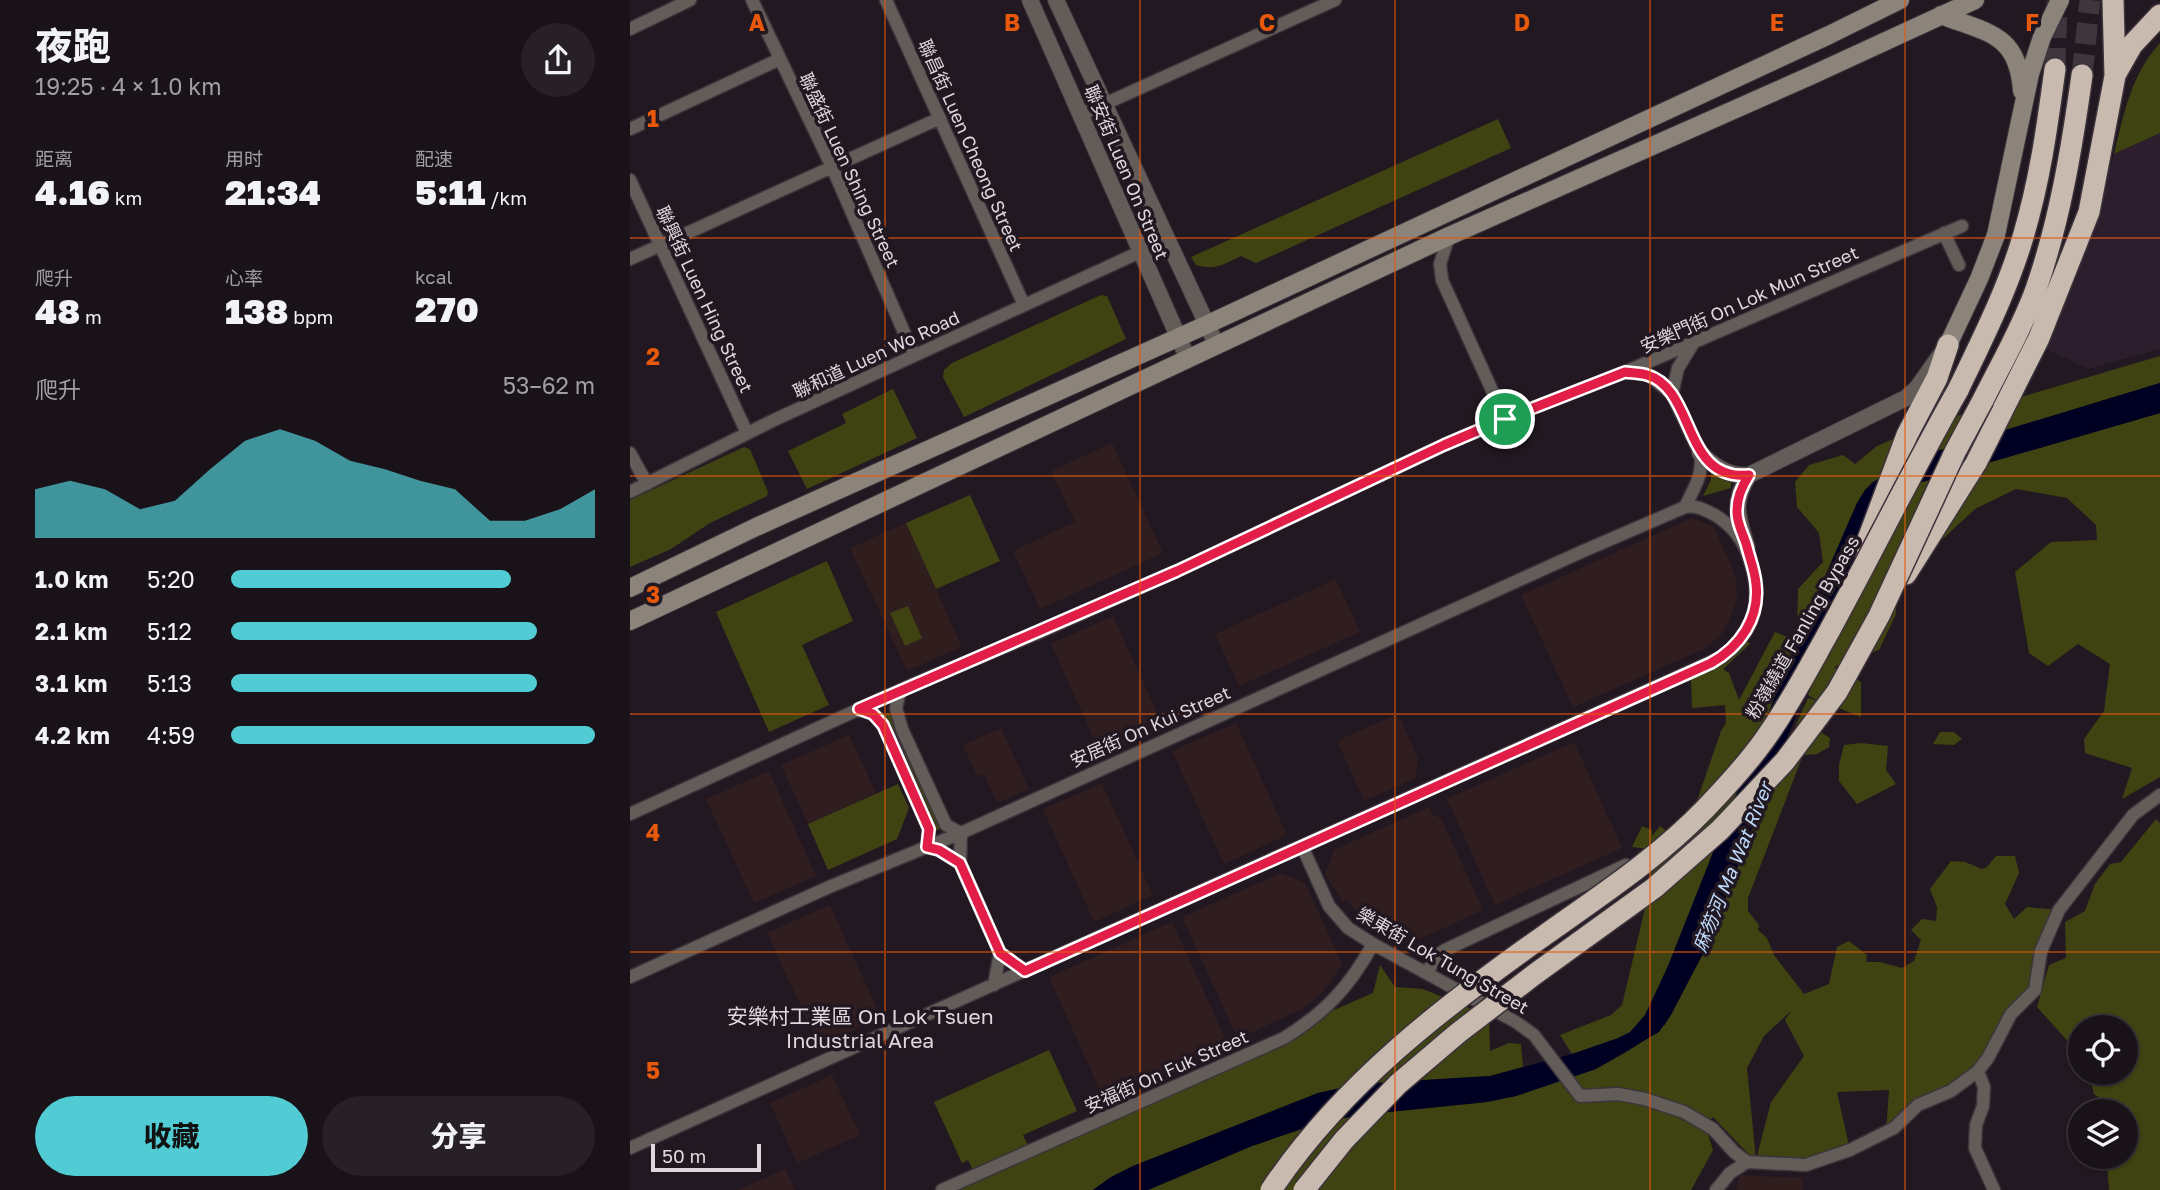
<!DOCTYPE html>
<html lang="zh">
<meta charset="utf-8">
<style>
:root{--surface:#1a1219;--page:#272026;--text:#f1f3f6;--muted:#9f9ea2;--line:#383238;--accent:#51ccd4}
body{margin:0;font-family:"Golos Text","Noto Sans SC",sans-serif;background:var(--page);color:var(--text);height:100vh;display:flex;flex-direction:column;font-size:26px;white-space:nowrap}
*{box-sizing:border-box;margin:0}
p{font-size:23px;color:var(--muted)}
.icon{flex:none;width:38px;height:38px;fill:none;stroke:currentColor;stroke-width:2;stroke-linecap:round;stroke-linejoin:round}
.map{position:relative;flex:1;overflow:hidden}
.details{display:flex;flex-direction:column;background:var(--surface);width:630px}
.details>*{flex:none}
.controls{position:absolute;left:1438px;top:1015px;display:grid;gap:14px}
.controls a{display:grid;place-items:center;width:70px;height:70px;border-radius:50%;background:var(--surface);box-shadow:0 2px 5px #0004,0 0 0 2px var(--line);font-size:35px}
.scale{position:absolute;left:21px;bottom:18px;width:110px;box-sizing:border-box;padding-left:7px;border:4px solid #ded7de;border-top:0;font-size:19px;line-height:24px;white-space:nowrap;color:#ded7de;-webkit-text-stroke:5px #221821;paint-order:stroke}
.pin{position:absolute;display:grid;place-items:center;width:60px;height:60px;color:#fff;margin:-30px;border:4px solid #fff;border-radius:50%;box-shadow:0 2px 7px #0007}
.round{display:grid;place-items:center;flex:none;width:74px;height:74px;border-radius:37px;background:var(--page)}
.summary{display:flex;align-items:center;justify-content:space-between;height:119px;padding:0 35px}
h1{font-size:38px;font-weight:800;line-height:52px}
.metrics{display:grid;grid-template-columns:repeat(3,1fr);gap:10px;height:119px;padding:7px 35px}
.metrics div{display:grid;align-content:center}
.metrics b{font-size:35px;font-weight:800}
.metrics small{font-size:19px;font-weight:400}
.metrics p{font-size:19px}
.chart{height:196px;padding:14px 35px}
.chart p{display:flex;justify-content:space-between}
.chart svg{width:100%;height:126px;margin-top:7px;fill:var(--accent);opacity:.7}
.action{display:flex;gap:14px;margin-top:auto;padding:14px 35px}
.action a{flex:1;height:80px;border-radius:42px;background:var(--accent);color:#111;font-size:28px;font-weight:800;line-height:80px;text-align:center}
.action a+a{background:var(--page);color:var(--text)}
ul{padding:0 35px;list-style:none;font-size:23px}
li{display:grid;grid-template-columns:112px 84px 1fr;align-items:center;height:52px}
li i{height:18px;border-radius:9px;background:var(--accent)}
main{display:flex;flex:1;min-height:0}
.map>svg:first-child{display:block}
.built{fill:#2c1e2c}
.industrial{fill:#301d1f}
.education{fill:#301d1e}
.green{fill:#3f4312;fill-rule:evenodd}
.water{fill:#002}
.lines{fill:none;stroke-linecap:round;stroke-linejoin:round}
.motorway-tunnel{stroke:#3e353d;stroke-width:21;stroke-dasharray:21 10;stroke-linecap:butt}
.minor-casing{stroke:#3c333b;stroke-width:15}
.tertiary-casing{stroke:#3c333b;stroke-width:18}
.secondary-casing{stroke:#3c333b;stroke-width:20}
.motorway-casing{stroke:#3c333b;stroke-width:24}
.minor{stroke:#635d59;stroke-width:12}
.tertiary{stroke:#635d59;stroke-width:16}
.secondary{stroke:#8c837b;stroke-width:18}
.motorway{stroke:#c8baaf;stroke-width:21}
.motorway-bridge-casing{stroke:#3c333b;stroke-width:24;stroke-linecap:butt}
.motorway-bridge{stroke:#c8baaf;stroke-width:21}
.route-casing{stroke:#fff;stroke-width:14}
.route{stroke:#e11d48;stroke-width:9}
.grid{fill:none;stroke:#e8590c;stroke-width:2;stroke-opacity:0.55}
.labels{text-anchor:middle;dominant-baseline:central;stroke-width:7;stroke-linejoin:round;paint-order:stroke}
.street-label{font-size:18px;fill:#ded7de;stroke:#221821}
.water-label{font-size:19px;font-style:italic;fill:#bdd8f9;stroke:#221821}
.quarter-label{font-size:21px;fill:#ded7de;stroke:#221821}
.grid-label{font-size:23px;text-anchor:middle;font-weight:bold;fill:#e8590c;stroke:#221821;stroke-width:7;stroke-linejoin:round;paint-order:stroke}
</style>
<main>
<section class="details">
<div class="summary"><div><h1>夜跑</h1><p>19:25 · 4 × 1.0 km</p></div><a class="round"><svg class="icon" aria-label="share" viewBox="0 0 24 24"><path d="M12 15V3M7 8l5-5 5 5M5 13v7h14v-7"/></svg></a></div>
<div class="metrics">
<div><p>距离</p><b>4.16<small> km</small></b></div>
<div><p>用时</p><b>21:34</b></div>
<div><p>配速</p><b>5:11<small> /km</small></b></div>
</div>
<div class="metrics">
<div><p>爬升</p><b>48<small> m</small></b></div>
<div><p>心率</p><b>138<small> bpm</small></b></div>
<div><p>kcal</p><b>270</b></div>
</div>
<div class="chart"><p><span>爬升</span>53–62 m</p>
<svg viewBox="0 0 160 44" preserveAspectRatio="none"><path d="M0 44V27L10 24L20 27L30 34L40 31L50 20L60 10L70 6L80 10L90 17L100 20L110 24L120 27L130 38L140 38L150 34L160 27V44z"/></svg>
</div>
<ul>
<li><b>1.0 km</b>5:20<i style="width:77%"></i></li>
<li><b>2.1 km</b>5:12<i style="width:84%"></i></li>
<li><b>3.1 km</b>5:13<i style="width:84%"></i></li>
<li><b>4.2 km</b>4:59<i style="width:100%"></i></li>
</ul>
<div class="action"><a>收藏</a><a>分享</a></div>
</section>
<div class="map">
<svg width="1530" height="1190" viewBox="0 0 1530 1190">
<rect width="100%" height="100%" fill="#221821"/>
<path class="built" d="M 1530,133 L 1530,349 L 1458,369 L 1412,347 L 1465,216 L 1484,154 Z"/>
<path class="industrial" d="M 482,443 L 533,553 L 410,609 L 383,551 L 445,522 L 421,471 Z
M 1062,518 L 1084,527 L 1106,577 L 1107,598 L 1098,624 L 1090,636 L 1076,648 L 943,707 L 891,595 Z
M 706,579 L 730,632 L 609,686 L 585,634 Z
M 483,616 L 534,728 L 472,756 L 421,644 Z
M 768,714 L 788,758 L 786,778 L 734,801 L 707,741 Z
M 606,723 L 657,835 L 594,864 L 542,751 Z
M 371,728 L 399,789 L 367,803 L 354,774 L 347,776 L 333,745 Z
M 219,735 L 246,793 L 178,824 L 151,765 Z
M 944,742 L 992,848 L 865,905 L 817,799 Z
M 139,771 L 186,876 L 124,903 L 76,799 Z
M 472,783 L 523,895 L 464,922 L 413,809 Z
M 799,807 L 803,816 L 805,815 L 812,820 L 853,910 L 779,944 L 741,923 L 724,909 L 717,900 L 713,902 L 695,874 L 704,850 Z
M 651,873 L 675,883 L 712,964 L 693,992 L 674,1008 L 608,1039 L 552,917 Z
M 200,905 L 251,1018 L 189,1046 L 137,933 Z
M 542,922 L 598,1044 L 474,1099 L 419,977 Z
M 202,1075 L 230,1135 L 167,1163 L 140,1103 Z
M 155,1169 L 165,1190 L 108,1190 Z"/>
<path class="education" d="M 276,523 L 332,647 L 277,671 L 220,548 Z
M 1110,1175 L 1173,1178 L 1172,1190 L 1106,1190 Z"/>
<path class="green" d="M 1530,43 L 1530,133 L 1484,154 C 1494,113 1501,75 1530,43 Z
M 868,119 L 881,148 L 626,263 L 611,256 C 594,264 585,271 566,265 L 561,257 Z
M 471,295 L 477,296 L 496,339 L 334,417 L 313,377 L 314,370 L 322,363 Z
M 1530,356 L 1530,383 L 1310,450 L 1242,482 L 1235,490 L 1227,503 L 1167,641 L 1038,966 C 1028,987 1019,1020 999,1033 C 982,1043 960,1048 942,1054 L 930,1035 L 981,1015 L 992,1005 L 1022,879 L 1016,863 L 1028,850 L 1002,847 L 1012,826 L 1022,830 L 1022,836 L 1030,826 L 1043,836 L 1061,818 L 1091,731 L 1096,723 L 1095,705 L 1062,708 L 1061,679 L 1082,671 L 1113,636 L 1120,644 L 1093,669 L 1099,673 L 1109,700 L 1145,632 L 1167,641 L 1168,589 L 1193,562 L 1189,533 L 1167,507 L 1165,482 L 1179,465 L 1213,455 L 1225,464 L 1247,446 L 1296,425 Z
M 263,389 L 287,438 L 177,489 L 158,451 L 216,423 L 212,414 Z
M 1530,413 L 1530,777 L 1492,799 L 1502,768 L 1455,753 L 1454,739 L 1474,711 L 1480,664 L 1448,644 L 1418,666 L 1399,653 L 1385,572 L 1421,542 L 1467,540 L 1466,525 L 1437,498 L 1386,489 L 1345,509 L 1315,537 L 1267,573 L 1266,614 L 1249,650 L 1204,667 L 1231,682 L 1231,717 L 1196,703 L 1189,731 L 1200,738 L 1199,747 L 1187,754 L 1173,755 L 1118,898 L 1118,911 L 1129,925 L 1128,930 L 1137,938 L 1144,955 L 1174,994 L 1199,984 L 1207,947 L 1219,941 L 1237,955 L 1236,962 L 1250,962 L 1272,968 L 1284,961 L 1291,940 L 1281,930 L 1292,919 L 1306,921 L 1307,907 L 1300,889 L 1321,861 L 1335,862 L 1352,869 L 1357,867 L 1366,856 L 1385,856 L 1389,873 L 1375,904 L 1384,919 L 1397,907 L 1429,910 L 1405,990 L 1348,1071 L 1256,1133 L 1259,1090 L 1207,1092 L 1220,1150 L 1176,1165 L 1126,1162 L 1083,1117 L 1075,1124 L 1083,1150 L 1061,1190 L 518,1190 L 622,1146 L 695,1121 L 739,1114 L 857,1102 L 886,1096 L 966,1069 L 1000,1050 L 1035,1025 L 1078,944 L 1155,743 L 1157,745 L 1178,698 L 1188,701 L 1178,695 L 1231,574 L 1282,485 ZM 1161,1011 L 1155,1020 L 1174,1056 L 1141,1102 L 1126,1160 L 1117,1068 L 1134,1036 Z
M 114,447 L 120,449 L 138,492 L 137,496 L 80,523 L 41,549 L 0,567 L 0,500 Z
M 1081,469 L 1101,480 L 1101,488 L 1073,496 L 1081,480 Z
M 340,495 L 370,561 L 306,589 L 276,523 Z
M 197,561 L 223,621 L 172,645 L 199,705 L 139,732 L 86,612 Z
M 278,606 L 292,638 L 275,646 L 260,613 Z
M 260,713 L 310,829 L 305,831 L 252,714 Z
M 1310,732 L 1324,732 L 1332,739 L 1324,745 L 1303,744 Z
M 1231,743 L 1258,746 L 1256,770 L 1266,784 L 1227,804 L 1209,781 L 1209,765 L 1214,745 Z
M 268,784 L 279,808 L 267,839 L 198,870 L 178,824 Z
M 1526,819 L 1530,823 L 1530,1190 L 1479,1190 L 1477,1164 L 1482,1157 L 1496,1157 L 1496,1135 L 1504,1122 L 1496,1117 L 1496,1111 L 1488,1111 L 1464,1094 L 1459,1073 L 1496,1073 L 1496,1027 L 1451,1027 L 1451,1056 L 1407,1007 L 1419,965 L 1436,958 L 1435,922 L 1455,911 L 1465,884 L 1480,864 L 1491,862 Z
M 750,965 L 765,987 L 793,989 L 859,1016 L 860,1051 L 879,1043 L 891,1044 L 893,1067 L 860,1076 L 729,1084 L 688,1093 L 503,1166 L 481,1177 L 463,1190 L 320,1190 L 344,1172 L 338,1160 L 332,1163 L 304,1102 L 419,1050 L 447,1111 L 393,1135 L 402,1154 L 672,1034 L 681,1020 L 743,993 Z"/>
<path class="water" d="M 1530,383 L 1530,413 L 1282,485 L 1176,689 L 1078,944 L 1041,1015 L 1029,1032 L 966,1069 L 886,1096 L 857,1102 L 739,1114 L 695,1121 L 622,1146 L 518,1190 L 463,1190 L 481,1177 L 503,1166 L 688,1093 L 729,1084 L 860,1076 L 942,1054 L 988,1038 L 1000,1032 L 1015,1015 L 1038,966 L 1167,641 L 1227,503 L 1235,490 L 1254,474 L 1310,450 Z"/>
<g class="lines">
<path class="motorway-tunnel" d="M 1425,69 L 1427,1
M 1452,75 L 1460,0"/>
<defs>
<path id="minor" d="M 122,0 L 202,167 L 284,355
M 256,0 L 394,305
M 0,29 L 60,0
M 450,115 L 705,0
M 0,129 L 150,59
M 0,180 L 117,433
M 1314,233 L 1329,265
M 819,236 L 810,264 L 812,280 L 875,419
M 0,259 L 310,118
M 998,372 L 1019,375 L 1042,394 L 1070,453 C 1074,474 1064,488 1055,507
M 1042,394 L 1048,368 L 1064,342
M 0,453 L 17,484
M 0,492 L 144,420 L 510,252
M 270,691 L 266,708 L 272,729 L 316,825 L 331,833 L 330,863
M 228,709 L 243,714 L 249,719 L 259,736 L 299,829 L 297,847 L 309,850 L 330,863 L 370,953 L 364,985
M 0,814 L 284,684 L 410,632 L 547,571 L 814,445 L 875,419 L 995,372 L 1332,226
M 672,846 L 699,906 L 718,928 L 743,944 L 886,1022 L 904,1035 L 950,1096 L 988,1094 L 1015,1099 L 1054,1112 L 1083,1129 L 1104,1152 L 1117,1162 L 1176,1165 L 1220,1150 L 1264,1128 L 1288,1105 L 1321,1091 L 1348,1071 L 1358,1058 L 1381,1014 L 1405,990 L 1411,951 L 1429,910 L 1503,815 L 1530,795
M 370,953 L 395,971
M 796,973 L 809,954 L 815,950 L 996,865
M 0,977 L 199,887 L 331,833 L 951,552 L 1055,507 C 1066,505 1075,510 1085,515 C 1104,527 1114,541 1120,561 C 1133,601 1125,631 1092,657 L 0,1148
M 1348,1071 L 1354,1087 L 1353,1106 L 1346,1125 L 1345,1148 L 1364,1190
M 312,1190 L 654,1038 C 696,1012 720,986 743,944
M 1086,1190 L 1100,1173 L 1117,1162"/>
<path id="tertiary" d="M 400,0 L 558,359
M 426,0 L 587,346
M 1070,453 C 1084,466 1099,477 1119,475 L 1276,398 L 1287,388 L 1311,354
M 1117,547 C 1108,518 1101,503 1119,475"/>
<path id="secondary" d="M 1311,15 C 1357,33 1388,33 1392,91
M 1318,345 L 1349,279 L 1366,235 L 1400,74 L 1412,37 L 1430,0
M 0,588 L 126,527 L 576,325 L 1199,35 L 1270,0
M 0,621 L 819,236 L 1180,76 L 1345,0"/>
<path id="motorway" d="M 1485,75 L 1502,45 L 1530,15
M 1328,390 C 1352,340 1377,291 1393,237 C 1410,180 1417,128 1425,69
M 1353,400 C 1371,364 1392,328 1406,289 C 1430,220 1442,147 1452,75
M 1234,550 L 1277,435 L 1307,378 L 1318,345
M 1276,574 L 1346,463 L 1409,338 L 1459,212 L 1485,76 L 1483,0"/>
</defs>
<use href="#minor" class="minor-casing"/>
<use href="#tertiary" class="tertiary-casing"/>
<use href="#secondary" class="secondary-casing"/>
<use href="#motorway" class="motorway-casing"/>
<use href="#minor" class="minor"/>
<use href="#tertiary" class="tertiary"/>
<use href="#secondary" class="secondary"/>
<use href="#motorway" class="motorway"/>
<defs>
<path id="motorway-bridge" d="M 641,1190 C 712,1084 813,1007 915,935 C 971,895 1028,858 1076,808 C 1096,787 1118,763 1135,739 C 1158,707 1177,671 1196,637 C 1241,555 1282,471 1328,390
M 674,1190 L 714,1140 L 768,1084 L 828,1033 L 905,974 L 1024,888 L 1090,830 L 1155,761 L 1207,692 L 1249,616 L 1325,452 L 1353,400"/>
</defs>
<use href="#motorway-bridge" class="motorway-bridge-casing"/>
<use href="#motorway-bridge" class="motorway-bridge"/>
</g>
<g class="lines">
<defs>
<path id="route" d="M 995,372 C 1002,373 1011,373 1017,375 C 1066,389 1052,482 1119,475 C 1112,486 1107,497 1107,510 C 1106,523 1114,535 1117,547 C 1120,559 1125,571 1126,584 C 1130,618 1110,647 1081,663 L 395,971 L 370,953 L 330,863 L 309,850 L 297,847 L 299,829 L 253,725 L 243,714 L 229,709 L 547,571 L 814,445 L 875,419 Z"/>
</defs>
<use href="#route" class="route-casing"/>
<use href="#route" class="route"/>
</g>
<path class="grid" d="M 255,0 L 255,1190M 510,0 L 510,1190M 765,0 L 765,1190M 1020,0 L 1020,1190M 1275,0 L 1275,1190M 0,238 L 1530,238M 0,476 L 1530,476M 0,714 L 1530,714M 0,952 L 1530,952"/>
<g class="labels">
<g class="street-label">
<text transform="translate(341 145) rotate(66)">聯昌街 Luen Cheong Street</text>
<text transform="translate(220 170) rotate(65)">聯盛街 Luen Shing Street</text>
<text transform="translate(497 172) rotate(67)">聯安街 Luen On Street</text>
<text transform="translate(75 299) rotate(65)">聯興街 Luen Hing Street</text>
<text transform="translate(1119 299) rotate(-24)">安樂門街 On Lok Mun Street</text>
<text transform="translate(246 354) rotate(-25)">聯和道 Luen Wo Road</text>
<text transform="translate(1172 627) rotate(-60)">粉嶺繞道 Fanling Bypass</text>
<text transform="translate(520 726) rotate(-24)">安居街 On Kui Street</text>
<text transform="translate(813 960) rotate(30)">樂東街 Lok Tung Street</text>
<text transform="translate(536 1071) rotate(-24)">安福街 On Fuk Street</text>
</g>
<g class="water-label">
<text transform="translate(1102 867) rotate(-68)">麻笏河 Ma Wat River</text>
</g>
<g class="quarter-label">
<text x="230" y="1016">安樂村工業區 On Lok Tsuen<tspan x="230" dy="24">Industrial Area</tspan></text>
</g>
</g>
<g class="grid-label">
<text x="127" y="31">A</text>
<text x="382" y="31">B</text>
<text x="637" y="31">C</text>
<text x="892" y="31">D</text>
<text x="1147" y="31">E</text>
<text x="1402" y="31">F</text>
<text x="23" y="127">1</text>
<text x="23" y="365">2</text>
<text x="23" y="603">3</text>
<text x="23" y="841">4</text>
<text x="23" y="1079">5</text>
</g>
</svg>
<div class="controls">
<a><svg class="icon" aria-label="locate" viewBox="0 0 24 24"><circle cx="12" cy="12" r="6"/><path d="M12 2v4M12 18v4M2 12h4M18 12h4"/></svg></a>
<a><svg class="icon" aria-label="layers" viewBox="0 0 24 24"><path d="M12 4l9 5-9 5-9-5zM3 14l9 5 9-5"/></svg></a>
</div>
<div class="scale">50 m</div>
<div class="pin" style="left:875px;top:419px;background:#1e9e55"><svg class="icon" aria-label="arrive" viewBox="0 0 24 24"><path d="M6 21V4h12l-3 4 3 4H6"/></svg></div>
</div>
</main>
